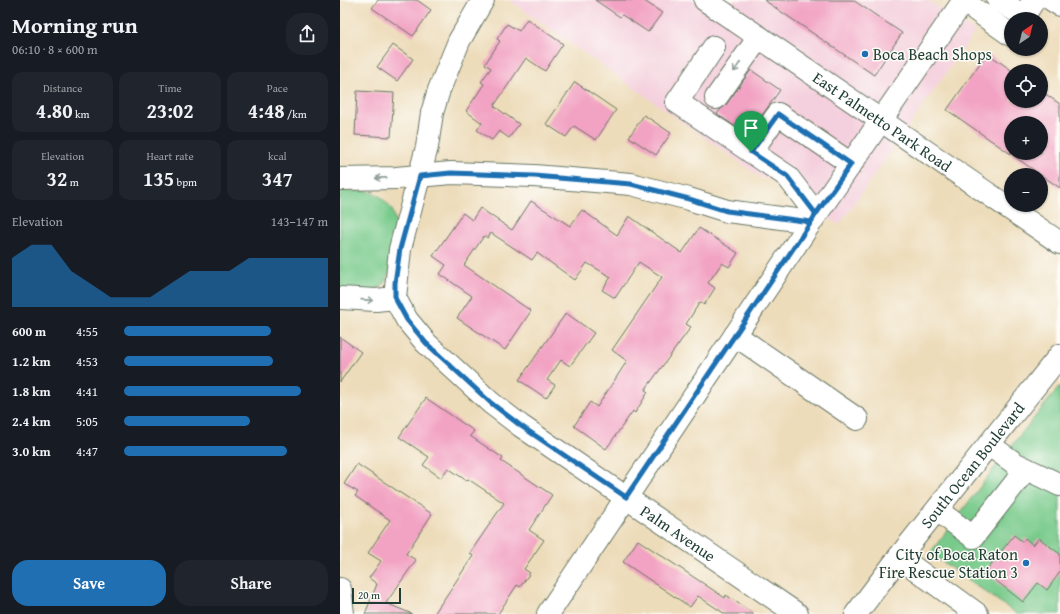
<!DOCTYPE html>
<meta charset="utf-8">
<style>
:root{--surface:#171b24;--page:#20242c;--text:#f1f3f6;--muted:#9ea1a6;--accent:#1f6fb2}
body{margin:0;font-family:"Gentium Book Plus",serif;background:var(--page);color:var(--text);height:100vh;display:flex;flex-direction:column;font-size:15px;white-space:nowrap}
*{box-sizing:border-box;margin:0}
p{font-size:13px;color:var(--muted)}
.icon{flex:none;width:22px;height:22px;fill:none;stroke:currentColor;stroke-width:2;stroke-linecap:round;stroke-linejoin:round}
.map{position:relative;flex:1;overflow:hidden}
.panel{display:flex;flex-direction:column;background:var(--surface);width:340px}
.panel>*{flex:none}
.needle{width:26px;rotate:35deg}
.tools{position:absolute;left:664px;top:12px;display:grid;gap:8px}
.tools a{display:grid;place-items:center;width:44px;height:44px;border-radius:50%;background:var(--surface);box-shadow:0 1px 3px #0004;font-size:20px}
.scale{position:absolute;left:12px;bottom:10px;width:49px;box-sizing:border-box;padding-left:4px;border:2px solid #1f3d34;border-top:0;font-size:11px;line-height:14px;white-space:nowrap;color:#1f3d34;-webkit-text-stroke:3px #fdfcf7;paint-order:stroke}
.pin{position:absolute;display:grid;place-items:center;width:34px;height:34px;color:#fff;margin:-41px -17px;border-radius:50% 50% 50% 0;rotate:-45deg;box-shadow:0 0 4px #0007}
.pin .icon{rotate:45deg}
.round{display:grid;place-items:center;flex:none;width:42px;height:42px;border-radius:16px;background:var(--page)}
.overview{display:flex;align-items:center;justify-content:space-between;height:68px;padding:0 12px}
h1{font-size:22px;font-weight:800;line-height:30px}
.metrics{display:grid;grid-template-columns:repeat(3,1fr);gap:6px;height:68px;padding:4px 12px}
.metrics div{display:grid;align-content:center;border-radius:10px;background:var(--page);text-align:center}
.metrics b{font-size:20px;font-weight:800}
.metrics small{font-size:11px;font-weight:400}
.metrics p{font-size:11px}
.chart{height:112px;padding:8px 12px}
.chart p{display:flex;justify-content:space-between}
.chart svg{width:100%;height:72px;margin-top:4px;fill:var(--accent);opacity:.7}
.button{display:flex;gap:8px;margin-top:auto;padding:8px 12px}
.button a{flex:1;height:46px;border-radius:16px;background:var(--accent);color:#fff;font-size:16px;font-weight:800;line-height:46px;text-align:center}
.button a+a{background:var(--page);color:var(--text)}
ul{padding:0 12px;list-style:none;font-size:13px}
li{display:grid;grid-template-columns:64px 48px 1fr;align-items:center;height:30px}
li i{height:10px;border-radius:5px;background:var(--accent)}
main{display:flex;flex:1;min-height:0}
.map>svg:first-child{display:block}
.built{fill:#f4cfdd}
.green{fill:#78ca8b;stroke:#4c8460}
.building{fill:#f2a2c2;fill-rule:evenodd}
.lines{fill:none;stroke-linecap:round;stroke-linejoin:round}
.minor-casing{stroke:#677563;stroke-width:24}
.major-casing{stroke:#677563;stroke-width:24}
.minor{stroke:#fff;stroke-width:22}
.major{stroke:#fff;stroke-width:22}
.oneway{stroke:#8f9e9a}
.route-casing{stroke:#fff;stroke-width:8}
.route{stroke:#1f6fb2;stroke-width:5}
.poi-dot{fill:#1f6fb2;stroke:#fdfcf7;stroke-width:1.5}
.labels{text-anchor:middle;dominant-baseline:central;stroke-width:3;stroke-linejoin:round;paint-order:stroke}
.poi-label{font-size:16px;fill:#1f3d34;stroke:#fdfcf7;text-anchor:start}
.street-label{font-size:16px;fill:#1f3d34;stroke:#fdfcf7}
</style>
<main>
<section class="panel">
<div class="overview"><div><h1>Morning run</h1><p>06:10 · 8 × 600 m</p></div><a class="round"><svg class="icon" aria-label="share" viewBox="0 0 24 24"><path d="M12 15V3M7 8l5-5 5 5M5 13v7h14v-7"/></svg></a></div>
<div class="metrics">
<div><p>Distance</p><b>4.80<small> km</small></b></div>
<div><p>Time</p><b>23:02</b></div>
<div><p>Pace</p><b>4:48<small> /km</small></b></div>
</div>
<div class="metrics">
<div><p>Elevation</p><b>32<small> m</small></b></div>
<div><p>Heart rate</p><b>135<small> bpm</small></b></div>
<div><p>kcal</p><b>347</b></div>
</div>
<div class="chart"><p><span>Elevation</span>143–147 m</p>
<svg viewBox="0 0 160 44" preserveAspectRatio="none"><path d="M0 44V14L10 6L20 6L30 22L40 30L50 38L60 38L70 38L80 30L90 22L100 22L110 22L120 14L130 14L140 14L150 14L160 14V44z"/></svg>
</div>
<ul>
<li><b>600 m</b>4:55<i style="width:72%"></i></li>
<li><b>1.2 km</b>4:53<i style="width:73%"></i></li>
<li><b>1.8 km</b>4:41<i style="width:87%"></i></li>
<li><b>2.4 km</b>5:05<i style="width:62%"></i></li>
<li><b>3.0 km</b>4:47<i style="width:80%"></i></li>
</ul>
<div class="button"><a>Save</a><a>Share</a></div>
</section>
<div class="map">
<svg width="720" height="614" viewBox="0 0 720 614">
<rect width="100%" height="100%" fill="#fdfcf7"/>
<filter id="ink" filterUnits="userSpaceOnUse"><feTurbulence type="fractalNoise" baseFrequency=".025" numOctaves="2"/><feDisplacementMap in="SourceGraphic" scale="8" xChannelSelector="R" yChannelSelector="G"/><feConvolveMatrix kernelMatrix="1 2 1 2 8 2 1 2 1" color-interpolation-filters="sRGB"/></filter>
<filter id="wash" filterUnits="userSpaceOnUse"><feTurbulence type="fractalNoise" baseFrequency=".012" numOctaves="4" result="noise"/><feDisplacementMap in="SourceGraphic" scale="16" xChannelSelector="R" yChannelSelector="G"/><feGaussianBlur stdDeviation="0.9" result="paint"/><feColorMatrix in="noise" values="0 0 0 0 0 0 0 0 0 0 0 0 0 0 0 0 0 1.4 0 .05"/><feComposite in="paint" operator="in"/></filter>
<g filter="url(#wash)">
<rect width="100%" height="100%" fill="#eddcba"/>
<path class="built" d="M 169,0 L 588,0 L 635,32 L 499,225 L 432,180 L 422,178 Z"/>
<path class="green" d="M 0,191 L 29,191 L 41,197 L 52,209 L 58,230 L 51,269 L 43,285 L 32,292 L 0,292 Z
M 720,386 L 720,614 L 677,614 L 590,553 L 668,450 Z"/>
<g id="blocks">
<path class="building" d="M 38,0 L 77,0 L 91,10 L 73,36 L 32,8 Z
M 255,0 L 303,0 L 322,13 L 308,32 L 282,15 L 280,17 Z
M 424,0 L 513,0 L 562,33 L 534,75 Z
M 187,19 L 223,44 L 205,71 L 186,58 L 154,106 L 179,124 L 169,138 L 159,131 L 152,140 L 137,130 L 142,123 L 126,111 L 144,84 L 141,82 L 151,68 L 145,64 L 160,41 L 157,39 L 167,24 L 179,31 Z
M 53,45 L 73,59 L 57,81 L 37,67 Z
M 647,53 L 671,70 L 671,101 L 701,101 L 701,91 L 720,104 L 720,188 L 607,110 ZM 671,123 L 701,123 L 701,153 L 671,153 Z
M 411,70 L 440,90 L 408,135 L 377,114 L 380,110 L 386,105 Z
M 235,82 L 276,110 L 256,140 L 234,126 L 226,137 L 206,124 Z
M 17,91 L 54,93 L 51,137 L 15,135 Z
M 304,115 L 331,133 L 316,155 L 289,137 Z
M 191,201 L 230,226 L 242,210 L 277,235 L 289,216 L 342,253 L 359,228 L 398,253 L 389,267 L 382,263 L 368,283 L 375,288 L 364,305 L 360,302 L 346,324 L 351,327 L 305,390 L 308,392 L 295,413 L 293,411 L 266,449 L 234,426 L 250,402 L 257,407 L 287,361 L 272,350 L 322,277 L 299,262 L 275,298 L 262,290 L 271,277 L 247,263 L 235,280 L 197,253 L 192,260 L 151,233 L 148,238 L 144,236 L 124,265 L 191,311 L 165,350 L 117,318 L 132,296 L 100,274 L 106,265 L 93,256 L 123,213 L 132,220 L 140,208 L 172,230 Z
M 226,313 L 254,333 L 230,366 L 221,360 L 207,380 L 215,385 L 206,398 L 179,380 Z
M 0,337 L 21,352 L 0,382 Z
M 86,398 L 134,431 L 130,436 L 163,458 L 161,461 L 212,495 L 189,530 L 204,540 L 184,569 L 190,573 L 180,587 L 177,585 L 158,614 L 94,614 L 133,556 L 130,553 L 164,503 L 128,479 L 127,481 L 108,468 L 101,478 L 83,465 L 89,457 L 59,437 Z
M 17,464 L 92,514 L 66,554 L 76,560 L 46,603 L 72,614 L 25,614 L 37,584 L 29,578 L 41,561 L 28,553 L 50,520 L 15,496 L 18,492 L 4,484 Z
M 674,535 L 683,542 L 685,538 L 693,545 L 699,538 L 720,554 L 720,572 L 707,590 L 698,583 L 683,602 L 645,572 Z
M 298,540 L 385,598 L 386,595 L 414,614 L 385,614 L 358,596 L 350,607 L 283,562 Z"/>
</g>
</g>
<g filter="url(#ink)">
<use href="#blocks" fill-opacity="0" stroke="#677563" stroke-width="1"/>
<g class="lines">
<defs>
<g id="minor">
<path id="s1" d="M 143,0 L 119,41 L 99,90 L 92,113 L 87,147 L 60,249 L 55,298 L 67,320 L 86,343 L 151,403 L 181,426 L 457,614"/>
<path d="M 658,0 L 684,16 L 694,0"/>
<path d="M 712,0 L 720,5"/>
<path d="M 623,1 L 671,35"/>
<path d="M 374,47 L 337,102 L 447,176 L 476,214"/>
<path d="M 376,98 L 419,37"/>
<path d="M 411,152 L 438,114 L 511,164"/>
<path d="M 0,179 L 56,178 L 111,173 L 194,176 L 291,184 L 349,199 L 387,211 L 471,222"/>
<path d="M 0,298 L 36,300 L 55,298"/>
<path d="M 395,335 L 517,419"/>
<path d="M 649,445 L 676,464 L 720,485"/>
<path d="M 597,510 L 633,537 L 686,469"/>
<path d="M 559,557 L 637,614"/>
<path d="M 0,589 L 3,614"/>
<path d="M 208,614 L 471,222 L 624,0"/>
</g>
<g id="major">
<path id="s2" d="M 365,0 L 720,243"/>
<path id="s3" d="M 516,614 L 559,557 L 720,355"/>
</g>
</defs>
<use href="#minor" class="minor-casing"/>
<use href="#major" class="major-casing"/>
<use href="#minor" class="minor"/>
<use href="#major" class="major"/>
</g>
<defs><path id="oneway-shaft" d="M-6 0H5M1.5-3L5.5 0L1.5 3" fill="none" stroke-width="1.6" stroke-linecap="round" stroke-linejoin="round"/></defs>
<g class="oneway">
<use href="#oneway-shaft" transform="translate(397 67) rotate(124)"/>
<use href="#oneway-shaft" transform="translate(41 178) rotate(179)"/>
<use href="#oneway-shaft" transform="translate(27 300) rotate(4)"/>
</g>
</g>
<g class="lines" filter="url(#ink)">
<defs>
<path id="route" d="M 411,152 L 447,176 L 476,214 L 471,222 L 387,211 L 349,199 L 291,184 L 194,176 L 111,173 L 80,176 L 60,249 L 55,283 L 55,298 L 67,320 L 86,343 L 151,403 L 181,426 L 286,497 L 471,222 L 476,214 L 511,164 L 438,114 L 411,152"/>
</defs>
<use href="#route" class="route-casing"/>
<use href="#route" class="route"/>
</g>
<g class="poi-dot">
<circle cx="525" cy="54" r="4"/>
<circle cx="686" cy="563" r="4"/>
</g>
<g class="labels">
<g class="poi-label">
<text x="533" y="54">Boca Beach Shops</text>
<text x="678" y="554" text-anchor="end">City of Boca Raton<tspan x="678" dy="18">Fire Rescue Station 3</tspan></text>
</g>
<g class="street-label">
<text stroke="none"><textPath href="#s2" startOffset="215">East Palmetto Park Road</textPath></text>
<text stroke="none"><textPath href="#s3" startOffset="189">South Ocean Boulevard</textPath></text>
<text stroke="none"><textPath href="#s1" startOffset="685">Palm Avenue</textPath></text>
</g>
</g>
</svg>
<div class="tools">
<a><svg class="needle" viewBox="-14 -14 28 28"><path d="M0-13l5 13h-10z" fill="#e53935"/><path d="M0 13l5-13h-10z" fill="#9ea1a6"/></svg></a>
<a><svg class="icon" aria-label="locate" viewBox="0 0 24 24"><circle cx="12" cy="12" r="6"/><path d="M12 2v4M12 18v4M2 12h4M18 12h4"/></svg></a>
<a>+</a>
<a>−</a>
</div>
<div class="scale">20 m</div>
<div class="pin" style="left:411px;top:152px;background:#1e9e55"><svg class="icon" aria-label="arrive" viewBox="0 0 24 24"><path d="M6 21V4h12l-3 4 3 4H6"/></svg></div>
</div>
</main>
